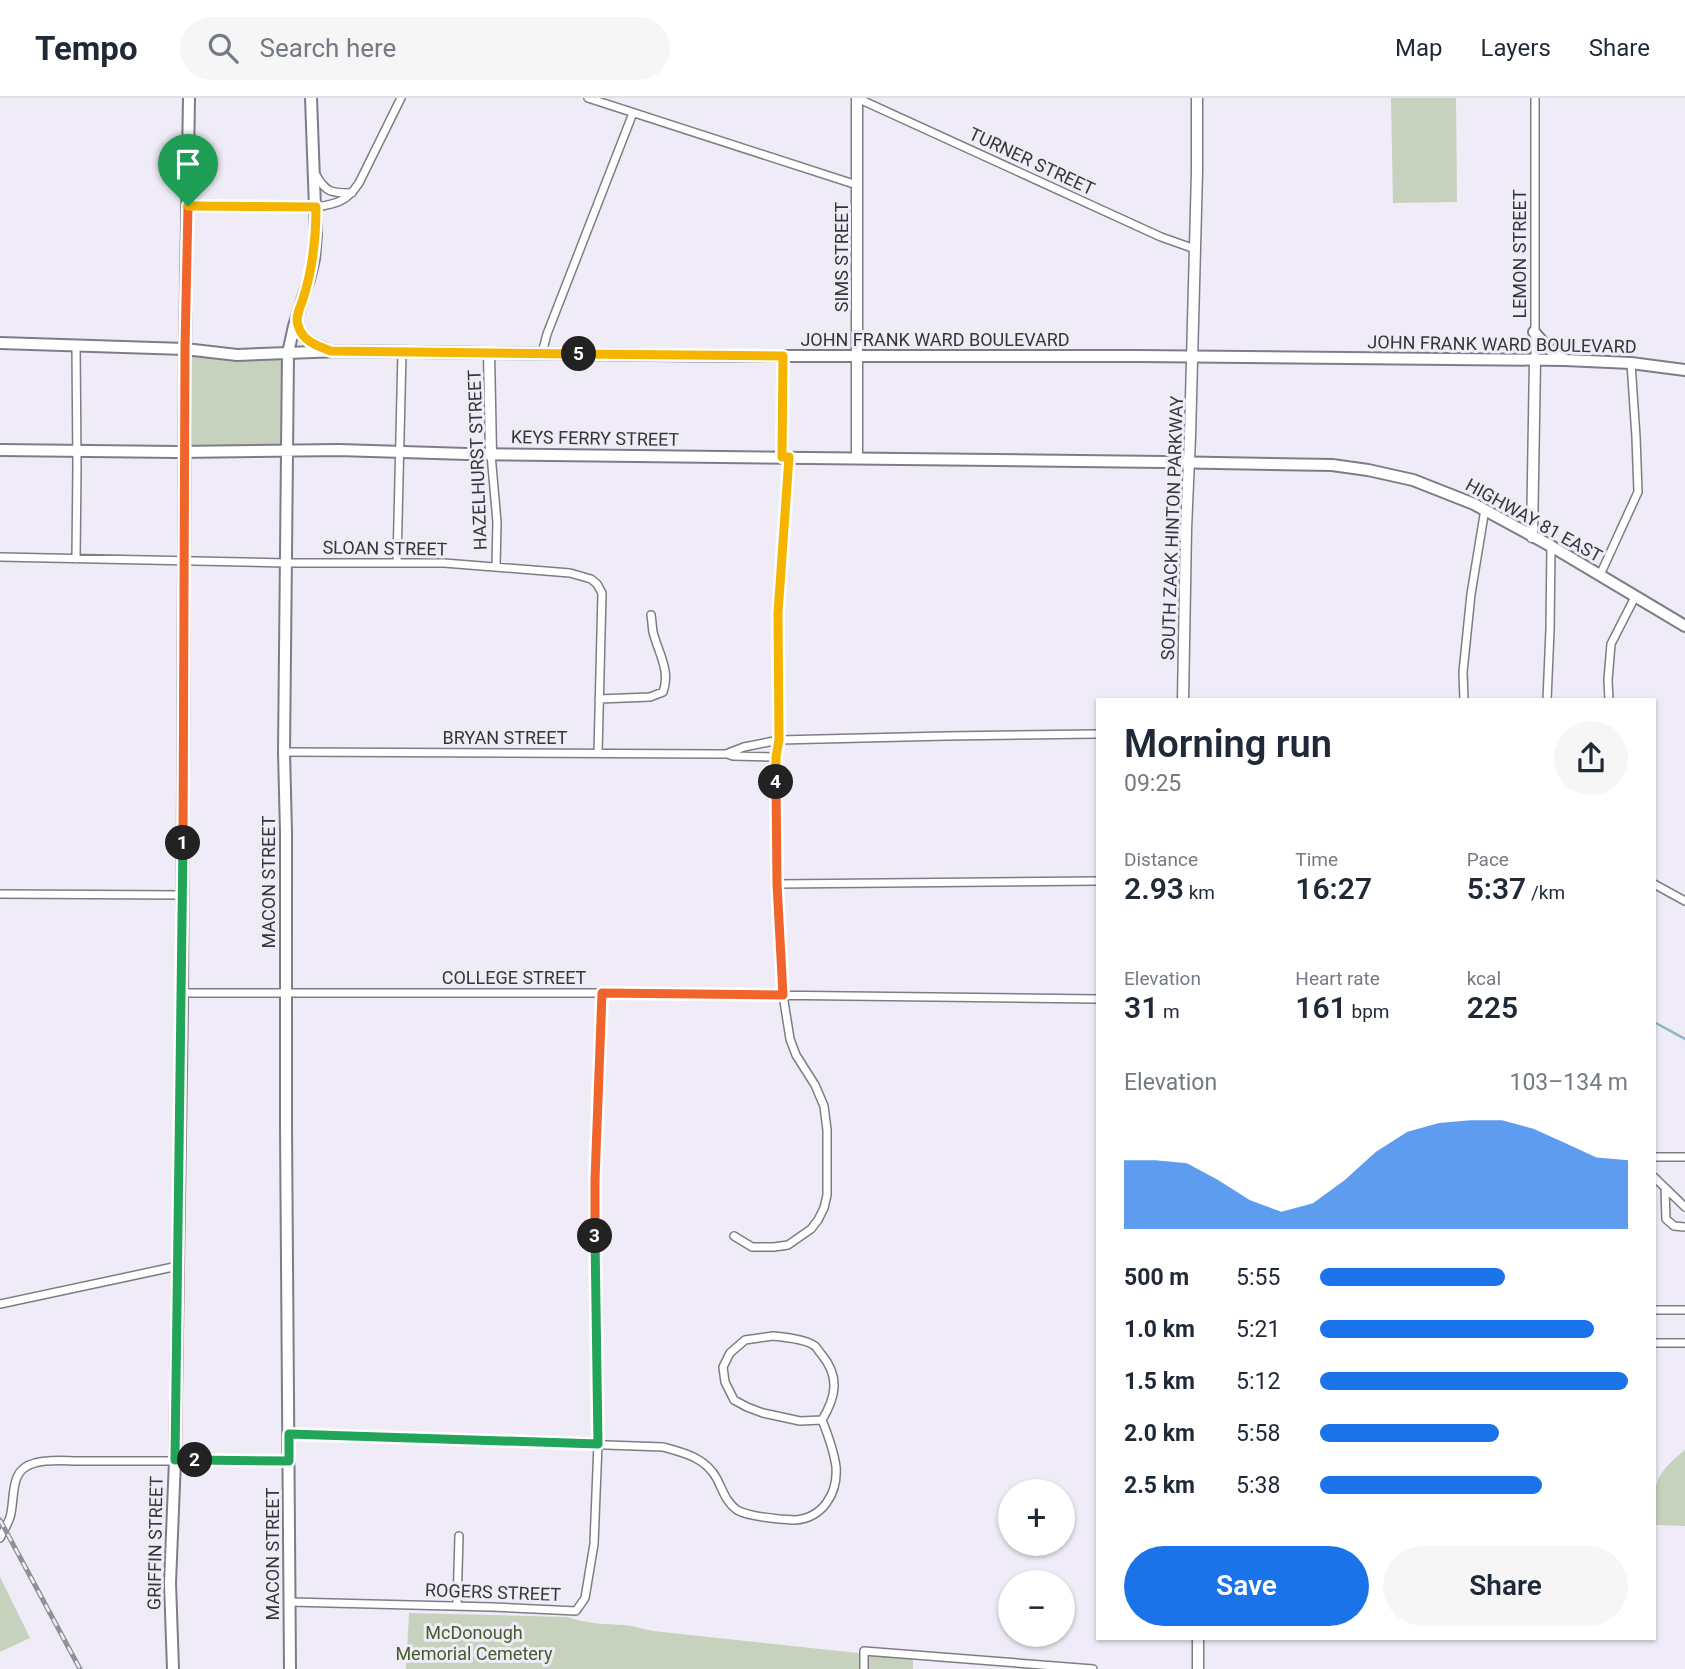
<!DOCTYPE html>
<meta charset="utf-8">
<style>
:root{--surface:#fff;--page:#f6f6f7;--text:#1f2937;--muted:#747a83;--line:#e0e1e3;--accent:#1a73e8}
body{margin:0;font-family:Roboto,sans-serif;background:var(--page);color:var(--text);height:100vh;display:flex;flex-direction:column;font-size:26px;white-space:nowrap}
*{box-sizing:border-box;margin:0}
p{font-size:23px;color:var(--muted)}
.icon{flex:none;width:38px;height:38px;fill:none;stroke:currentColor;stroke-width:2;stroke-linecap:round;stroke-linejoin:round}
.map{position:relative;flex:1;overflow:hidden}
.sheet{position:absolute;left:1096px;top:600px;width:560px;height:942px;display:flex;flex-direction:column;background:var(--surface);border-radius:0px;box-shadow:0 2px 5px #0004}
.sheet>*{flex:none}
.buttons{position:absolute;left:998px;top:1381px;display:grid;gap:14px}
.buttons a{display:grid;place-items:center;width:77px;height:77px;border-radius:50%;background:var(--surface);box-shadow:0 2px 5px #0004;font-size:35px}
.pin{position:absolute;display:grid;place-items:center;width:60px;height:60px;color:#fff;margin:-72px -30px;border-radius:50% 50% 50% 0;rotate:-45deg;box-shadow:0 0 7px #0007}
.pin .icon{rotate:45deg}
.km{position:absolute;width:35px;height:35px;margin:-18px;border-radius:50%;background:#222;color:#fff;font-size:19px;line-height:35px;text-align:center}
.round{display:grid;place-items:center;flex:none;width:74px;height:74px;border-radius:37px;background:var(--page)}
.head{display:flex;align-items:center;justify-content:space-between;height:119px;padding:0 28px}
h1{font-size:38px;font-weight:600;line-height:52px}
.figures{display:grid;grid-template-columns:repeat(3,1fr);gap:10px;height:119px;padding:7px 28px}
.figures div{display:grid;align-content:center}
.figures b{font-size:30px;font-weight:600}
.figures small{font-size:19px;font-weight:400}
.figures p{font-size:19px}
.chart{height:196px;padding:14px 28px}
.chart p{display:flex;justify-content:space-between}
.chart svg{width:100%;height:126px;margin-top:7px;fill:var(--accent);opacity:.7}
.primary-button{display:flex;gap:14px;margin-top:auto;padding:14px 28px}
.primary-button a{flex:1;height:80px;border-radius:42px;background:var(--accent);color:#fff;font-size:28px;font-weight:600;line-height:80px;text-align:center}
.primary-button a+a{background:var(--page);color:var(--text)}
ul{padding:0 28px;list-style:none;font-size:23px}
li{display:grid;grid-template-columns:112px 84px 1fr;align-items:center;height:52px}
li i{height:18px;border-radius:9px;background:var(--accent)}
header{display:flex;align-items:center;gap:42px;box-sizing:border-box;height:98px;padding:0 35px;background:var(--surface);border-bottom:2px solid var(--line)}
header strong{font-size:33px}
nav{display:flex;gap:38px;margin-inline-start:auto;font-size:24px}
.search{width:490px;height:63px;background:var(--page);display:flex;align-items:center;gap:18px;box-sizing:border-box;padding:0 24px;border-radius:38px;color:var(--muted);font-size:26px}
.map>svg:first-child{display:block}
.green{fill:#c6d2bd}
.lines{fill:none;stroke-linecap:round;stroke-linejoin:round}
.stream{stroke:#8bb7c5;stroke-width:2.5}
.street-casing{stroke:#7f7c87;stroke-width:10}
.secondary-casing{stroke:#7f7c87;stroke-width:13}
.primary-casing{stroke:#7f7c87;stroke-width:14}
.street{stroke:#fff;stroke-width:7}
.secondary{stroke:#fff;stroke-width:10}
.primary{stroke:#fff;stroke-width:10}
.rail-casing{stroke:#918f97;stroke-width:5}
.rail{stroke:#efebf7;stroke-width:2.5;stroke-dasharray:8;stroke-linecap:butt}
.split-1-casing{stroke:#fff;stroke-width:14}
.split-2-casing{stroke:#fff;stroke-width:14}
.split-3-casing{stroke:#fff;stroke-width:14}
.split-4-casing{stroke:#fff;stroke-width:14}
.split-5-casing{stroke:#fff;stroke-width:14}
.split-6-casing{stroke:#fff;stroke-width:14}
.split-1{stroke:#f0652b;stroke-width:9}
.split-2{stroke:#22a559;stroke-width:9}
.split-3{stroke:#22a559;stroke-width:9}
.split-4{stroke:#f0652b;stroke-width:9}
.split-5{stroke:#f5b400;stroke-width:9}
.split-6{stroke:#f5b400;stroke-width:9}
.labels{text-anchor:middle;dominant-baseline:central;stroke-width:6;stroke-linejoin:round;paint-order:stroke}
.street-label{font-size:18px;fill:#37363b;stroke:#efebf7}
.park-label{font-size:18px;fill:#445d2b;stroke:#efebf7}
</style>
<header>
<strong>Tempo</strong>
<div class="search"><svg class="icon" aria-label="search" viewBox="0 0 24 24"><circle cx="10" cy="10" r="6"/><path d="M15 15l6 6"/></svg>Search here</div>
<nav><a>Map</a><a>Layers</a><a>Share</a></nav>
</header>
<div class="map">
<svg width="1685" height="1571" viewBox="0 0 1685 1571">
<rect width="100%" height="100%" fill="#efebf7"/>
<path class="green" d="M 1391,0 L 1456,0 L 1457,104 L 1393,105 Z
M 185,251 L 288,255 L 287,352 L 186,353 Z
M 1685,1352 L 1685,1428 L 1654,1427 C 1654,1388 1652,1378 1685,1352 Z
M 0,1479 L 30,1540 L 0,1554 Z
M 409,1515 L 567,1519 C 587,1526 604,1526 624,1527 C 634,1528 643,1531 653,1533 L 913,1561 L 913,1571 L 406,1571 Z"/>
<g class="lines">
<path class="stream" d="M 1654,924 L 1685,941"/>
<defs>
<path id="street" d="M 588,0 L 857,87
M 857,0 L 1126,123 L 1161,139 L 1195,151
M 316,77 C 326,95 332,95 352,95
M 188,108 L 316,109 C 337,106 347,103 359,85 L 401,0
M 76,248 L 77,367 L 76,461
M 542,255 L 547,236 L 633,15
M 1535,262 L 1535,0
M 491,356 L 497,424 L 496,468
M 782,359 L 783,258
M 0,459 L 286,465 L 444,465 L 570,475 L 591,481 L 597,486 L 602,495 L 598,655
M 397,465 L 402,254
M 1600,477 L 1638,394 L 1636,339 L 1631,265
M 599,601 L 650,599 L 663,594 C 671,573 658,554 653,534 C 652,528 652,522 651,517
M 1464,602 L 1463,574 L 1471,496 L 1485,411
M 1547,602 L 1550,532 L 1551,448
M 1609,602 L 1608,582 L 1611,546 L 1635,499
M 284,654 L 717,656 L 726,656 L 744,649 L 779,642 L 946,638 L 1097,636
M 727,656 L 733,658 L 776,659
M 777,786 L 1097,783
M 1654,786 L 1685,803
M 0,796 L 183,797
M 182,895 L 602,895 L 1097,901
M 1654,1059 L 1685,1059
M 1654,1079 L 1685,1109
M 1665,1090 L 1666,1121 L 1674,1128 L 1685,1129
M 734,1138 L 752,1149 L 774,1149 L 788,1147 L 811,1131 L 818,1122 L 824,1110 L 827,1097 L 827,1032 L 824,1008 L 815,987 L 796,957 L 790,941 L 783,897 L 777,786 L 776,693 L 776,659 L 779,642 L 778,515 L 789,359
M 0,1206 L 178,1168
M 1656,1212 L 1685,1212
M 773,1238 C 784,1239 806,1241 815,1248 C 818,1251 819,1254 822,1257 C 840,1279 836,1299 822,1322 L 800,1323 L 763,1315 L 747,1309 L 734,1302 L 725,1284 L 723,1269 L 730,1255 L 745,1242 Z
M 1654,1245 L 1685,1245
M 289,1336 L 663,1349 C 685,1355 706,1360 717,1381 C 723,1393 726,1404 737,1412 C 745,1417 769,1420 779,1421 C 784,1421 790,1422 795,1422 C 823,1420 838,1395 836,1369 C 834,1353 828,1337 822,1322
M 0,1440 C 4,1432 10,1423 11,1415 C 15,1395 10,1371 35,1365 C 49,1361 65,1363 79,1363 L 289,1363
M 290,1504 L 492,1509 L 576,1513 L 585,1500 L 594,1446 L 598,1346 L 595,1082 L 602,895
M 457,1508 L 459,1438
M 864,1571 L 864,1553 L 1093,1571"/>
<path id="secondary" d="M 489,255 L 491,356
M 857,360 L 857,0
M 1532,439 L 1535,262
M 1183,602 L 1186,431 L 1190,338 L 1197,74 L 1197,0
M 1198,1571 L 1198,1540"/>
<path id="primary" d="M 297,223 C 299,239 311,246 326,251
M 1534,234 L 1548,250 L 1565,262
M 0,245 L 185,251 L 237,257 L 340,253 L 731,258 L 1137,258 L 1565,262 L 1631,265 L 1685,272
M 0,352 L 177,354 L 339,352 L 467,356 L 1163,364 L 1332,367 L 1368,372 L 1413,382 L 1474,406 L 1551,448 L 1685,528
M 173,1571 L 170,1485 L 175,1362 L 182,909 L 185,251 L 189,0
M 290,1571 L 286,1028 L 286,734 L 284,654 L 288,255 L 294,228 L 310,178 L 314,161 L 316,137 L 311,0"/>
</defs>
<use href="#street" class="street-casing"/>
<use href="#secondary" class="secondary-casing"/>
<use href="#primary" class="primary-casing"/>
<use href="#street" class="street"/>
<use href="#secondary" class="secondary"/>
<use href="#primary" class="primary"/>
<defs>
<path id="rail" d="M 0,1422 L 80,1571"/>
</defs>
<use href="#rail" class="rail-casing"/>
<use href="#rail" class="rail"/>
</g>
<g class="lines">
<defs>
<path id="split-1" d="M 183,745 L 185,251 L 188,108"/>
<path id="split-2" d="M 183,745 L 175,1362 L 195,1362"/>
<path id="split-3" d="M 195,1362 L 289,1363 L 289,1336 L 598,1346 L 595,1138"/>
<path id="split-4" d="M 595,1138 L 595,1082 L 602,895 L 783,897 L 777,786 L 776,684"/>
<path id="split-5" d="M 579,256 L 783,258 L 782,359 L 789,359 L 778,515 L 779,642 L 776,659 L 776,684"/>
<path id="split-6" d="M 188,108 L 316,109 C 316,141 313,170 303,201 C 300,210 295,219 298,227 C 302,243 317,248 331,253 L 579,256"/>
</defs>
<use href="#split-1" class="split-1-casing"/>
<use href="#split-2" class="split-2-casing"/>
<use href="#split-3" class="split-3-casing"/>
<use href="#split-4" class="split-4-casing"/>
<use href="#split-5" class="split-5-casing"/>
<use href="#split-6" class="split-6-casing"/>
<use href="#split-1" class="split-1"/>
<use href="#split-2" class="split-2"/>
<use href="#split-3" class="split-3"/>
<use href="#split-4" class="split-4"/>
<use href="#split-5" class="split-5"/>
<use href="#split-6" class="split-6"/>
</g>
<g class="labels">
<g class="street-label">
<text transform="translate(1032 63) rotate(25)">TURNER STREET</text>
<text transform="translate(1519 156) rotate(-90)">LEMON STREET</text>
<text transform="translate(841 159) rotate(-90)">SIMS STREET</text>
<text x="935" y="241">JOHN FRANK WARD BOULEVARD</text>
<text transform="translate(1502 246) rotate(1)">JOHN FRANK WARD BOULEVARD</text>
<text transform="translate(595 340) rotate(1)">KEYS FERRY STREET</text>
<text transform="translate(477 362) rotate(-92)">HAZELHURST STREET</text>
<text transform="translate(1534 422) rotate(29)">HIGHWAY 81 EAST</text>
<text transform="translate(1172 430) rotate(-88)">SOUTH ZACK HINTON PARKWAY</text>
<text transform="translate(385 450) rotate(1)">SLOAN STREET</text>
<text x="505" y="639">BRYAN STREET</text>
<text transform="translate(268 784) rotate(-90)">MACON STREET</text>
<text x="514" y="879">COLLEGE STREET</text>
<text transform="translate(155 1445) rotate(-89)">GRIFFIN STREET</text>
<text transform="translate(272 1456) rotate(-90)">MACON STREET</text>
<text transform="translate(493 1494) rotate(2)">ROGERS STREET</text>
</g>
<g class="park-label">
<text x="474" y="1534">McDonough<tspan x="474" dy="21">Memorial Cemetery</tspan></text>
</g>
</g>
</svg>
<div class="buttons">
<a>+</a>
<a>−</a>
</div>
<div class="pin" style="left:188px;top:108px;background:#1e9e55"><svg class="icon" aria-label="arrive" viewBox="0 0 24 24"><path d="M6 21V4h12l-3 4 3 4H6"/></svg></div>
<b class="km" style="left:183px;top:745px">1</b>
<b class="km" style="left:195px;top:1362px">2</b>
<b class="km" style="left:595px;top:1138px">3</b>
<b class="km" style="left:776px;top:684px">4</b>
<b class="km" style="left:579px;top:256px">5</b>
<section class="sheet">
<div class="head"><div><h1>Morning run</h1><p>09:25</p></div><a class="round"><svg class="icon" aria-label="share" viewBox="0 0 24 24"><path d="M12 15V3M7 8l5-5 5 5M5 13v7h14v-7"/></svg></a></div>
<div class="figures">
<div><p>Distance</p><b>2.93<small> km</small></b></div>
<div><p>Time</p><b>16:27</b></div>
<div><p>Pace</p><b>5:37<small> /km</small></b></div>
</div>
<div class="figures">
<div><p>Elevation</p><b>31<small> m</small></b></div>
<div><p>Heart rate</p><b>161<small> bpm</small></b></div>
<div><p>kcal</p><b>225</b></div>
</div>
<div class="chart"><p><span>Elevation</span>103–134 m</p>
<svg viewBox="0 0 160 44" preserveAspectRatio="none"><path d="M0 44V20L10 20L20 21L30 27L40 34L50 38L60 35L70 27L80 17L90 10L100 7L110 6L120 6L130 9L140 14L150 19L160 20V44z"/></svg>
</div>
<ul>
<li><b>500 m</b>5:55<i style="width:60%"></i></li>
<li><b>1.0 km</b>5:21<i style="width:89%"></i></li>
<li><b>1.5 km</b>5:12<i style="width:100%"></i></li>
<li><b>2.0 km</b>5:58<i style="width:58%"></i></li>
<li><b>2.5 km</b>5:38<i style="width:72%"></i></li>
</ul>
<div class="primary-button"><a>Save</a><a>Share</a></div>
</section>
</div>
